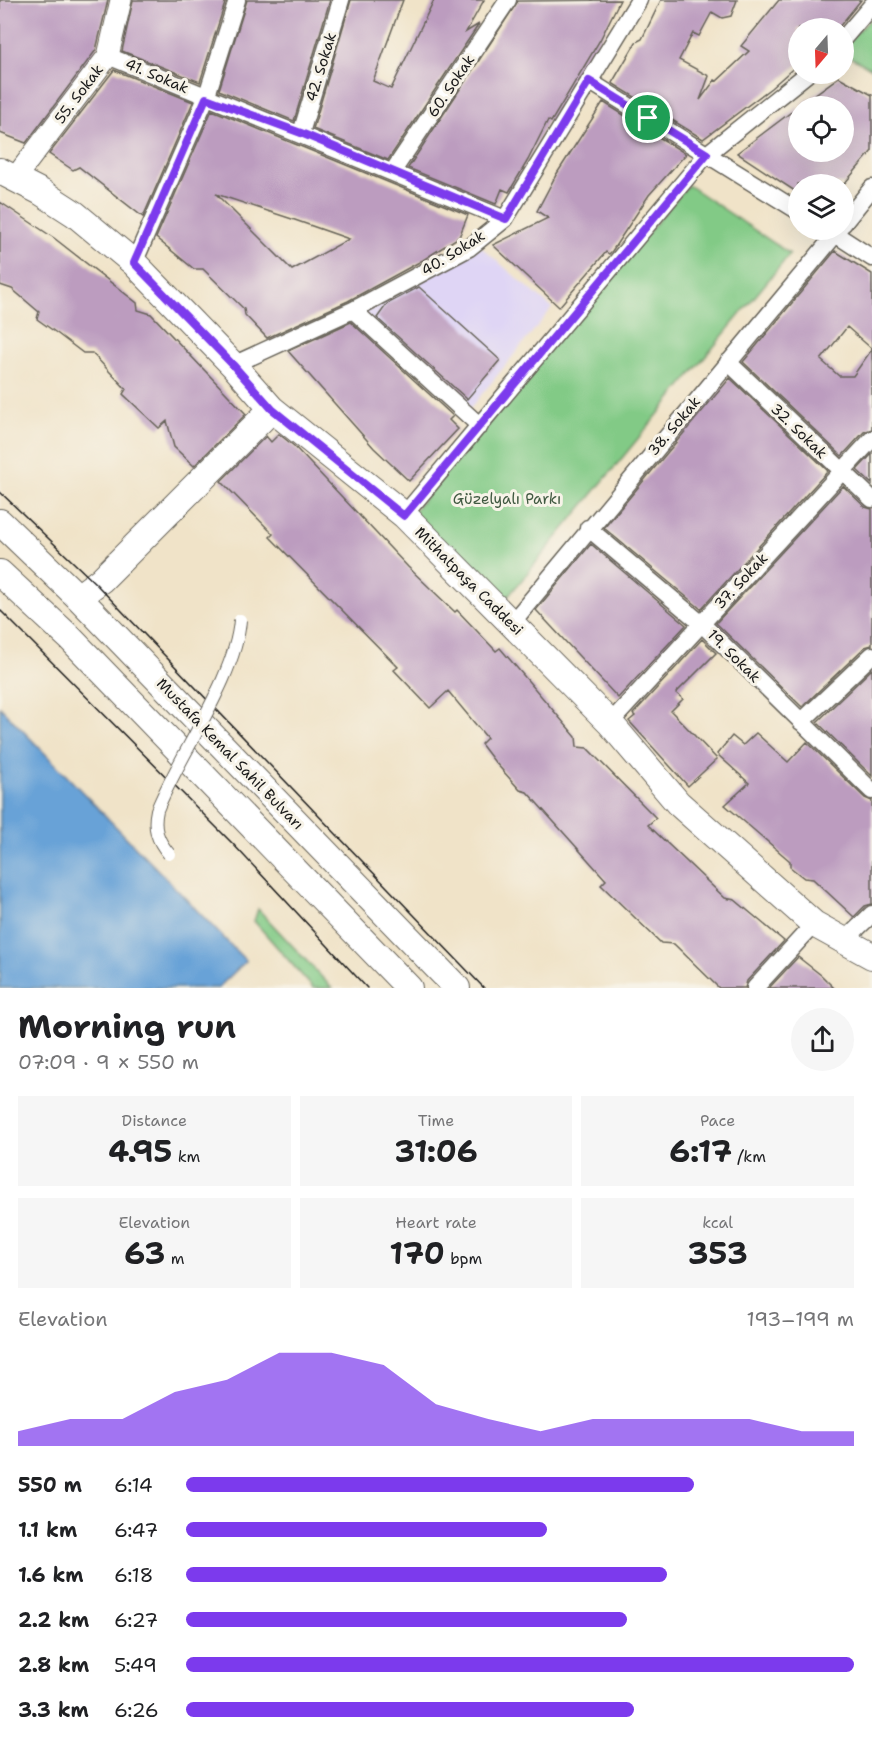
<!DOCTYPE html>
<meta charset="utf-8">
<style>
:root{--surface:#fff;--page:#f6f6f6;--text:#202124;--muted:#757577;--accent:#7c3aed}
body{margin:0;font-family:"Shantell Sans",sans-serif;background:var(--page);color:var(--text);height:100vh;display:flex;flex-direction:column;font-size:22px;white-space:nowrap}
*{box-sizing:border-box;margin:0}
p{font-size:20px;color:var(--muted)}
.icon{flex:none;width:33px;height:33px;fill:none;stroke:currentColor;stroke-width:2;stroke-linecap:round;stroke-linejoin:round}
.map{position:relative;height:988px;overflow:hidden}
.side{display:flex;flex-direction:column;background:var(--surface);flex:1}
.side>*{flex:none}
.needle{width:39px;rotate:199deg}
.tools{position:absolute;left:788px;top:18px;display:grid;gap:12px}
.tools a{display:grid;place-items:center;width:66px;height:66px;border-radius:50%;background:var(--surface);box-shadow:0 6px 24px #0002;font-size:30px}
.pin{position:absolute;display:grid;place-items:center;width:51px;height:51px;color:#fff;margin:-26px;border:3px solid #fff;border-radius:50%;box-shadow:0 2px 6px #0007}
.round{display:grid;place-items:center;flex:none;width:63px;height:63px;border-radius:32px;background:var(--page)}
.overview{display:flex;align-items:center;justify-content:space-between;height:102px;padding:0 18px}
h1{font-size:33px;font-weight:700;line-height:45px}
.metrics{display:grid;grid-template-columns:repeat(3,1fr);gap:9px;height:102px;padding:6px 18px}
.metrics div{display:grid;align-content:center;border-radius:0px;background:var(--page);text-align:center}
.metrics b{font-size:30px;font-weight:700}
.metrics small{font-size:16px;font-weight:400}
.metrics p{font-size:16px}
.chart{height:168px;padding:12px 18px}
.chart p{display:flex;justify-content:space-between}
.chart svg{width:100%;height:108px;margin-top:6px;fill:var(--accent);opacity:.7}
ul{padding:0 18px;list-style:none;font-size:20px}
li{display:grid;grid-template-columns:96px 72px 1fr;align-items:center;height:45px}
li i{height:15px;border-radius:8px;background:var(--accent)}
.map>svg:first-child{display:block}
.built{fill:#dfd5f5}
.green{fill:#82ca86;stroke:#4f7351;stroke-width:1.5}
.water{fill:#68a2d7;stroke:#425f7a;stroke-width:1.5}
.building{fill:#bc9cbf;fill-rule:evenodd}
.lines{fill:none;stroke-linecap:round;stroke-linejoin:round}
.minor-casing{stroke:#666258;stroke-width:19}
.tertiary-casing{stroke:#666258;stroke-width:23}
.primary-casing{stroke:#666258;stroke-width:28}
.minor{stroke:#fff;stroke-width:16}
.tertiary{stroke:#fff;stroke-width:21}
.primary{stroke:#fff;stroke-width:26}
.tram{stroke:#1c1c1c;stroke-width:1.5}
.pedestrian-bridge-casing{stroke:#666258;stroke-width:14;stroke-linecap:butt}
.pedestrian-bridge{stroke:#fff;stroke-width:12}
.route-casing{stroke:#fff;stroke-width:12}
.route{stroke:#7c3aed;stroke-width:8}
.labels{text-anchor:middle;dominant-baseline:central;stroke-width:6;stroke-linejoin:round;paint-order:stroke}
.street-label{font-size:15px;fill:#1c1c1c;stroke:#f7f3e8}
.park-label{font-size:15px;fill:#405941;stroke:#f7f3e8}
</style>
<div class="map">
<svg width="872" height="988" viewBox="0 0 872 988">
<rect width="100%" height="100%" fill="#f7f3e8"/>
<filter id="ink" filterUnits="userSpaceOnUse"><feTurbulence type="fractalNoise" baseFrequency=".0167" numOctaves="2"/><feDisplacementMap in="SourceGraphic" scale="12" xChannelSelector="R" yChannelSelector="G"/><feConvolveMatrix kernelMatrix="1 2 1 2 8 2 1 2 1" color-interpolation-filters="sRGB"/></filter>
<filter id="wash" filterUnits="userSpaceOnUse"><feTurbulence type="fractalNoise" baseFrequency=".008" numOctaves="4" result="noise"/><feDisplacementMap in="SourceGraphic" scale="24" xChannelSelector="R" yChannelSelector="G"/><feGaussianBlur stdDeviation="1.35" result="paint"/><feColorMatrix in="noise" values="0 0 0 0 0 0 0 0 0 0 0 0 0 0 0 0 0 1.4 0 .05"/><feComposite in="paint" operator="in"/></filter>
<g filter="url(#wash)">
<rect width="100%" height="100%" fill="#f0e3c8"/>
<path class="built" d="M 480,246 L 552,308 L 469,410 L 364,313 Z"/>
<path class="green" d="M 872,18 L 872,69 L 843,53 L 843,45 Z
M 688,185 L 790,254 L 502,604 L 412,513 Z
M 258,909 L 332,988 L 313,988 L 254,921 Z"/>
<path class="water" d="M 0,707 L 246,961 L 218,988 L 0,988 Z"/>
<g id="blocks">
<path class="building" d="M 0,0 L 108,0 L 96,50 L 26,143 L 0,133 Z
M 133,0 L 226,0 L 200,82 L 122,51 Z
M 247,0 L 330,0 L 294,121 L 219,90 Z
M 351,0 L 403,0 L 373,81 L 391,89 L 434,0 L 484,0 L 466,32 L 479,24 L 388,160 L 313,129 Z
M 620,0 L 600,40 L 551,122 L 548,120 L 528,160 L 509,192 L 502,189 L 496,204 L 408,168 L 518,1 Z
M 661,0 L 737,0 L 731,16 L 722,18 L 712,12 L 699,36 L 693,33 L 679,60 L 709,76 L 700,100 L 715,80 L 717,81 L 749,51 L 741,46 L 779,0 L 861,0 L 838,28 L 798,28 L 798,64 L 771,88 L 703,139 L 612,83 L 636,42 L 642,39 Z
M 114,70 L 193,102 L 143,217 L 79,167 L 73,170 L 49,154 Z
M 839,77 L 872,95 L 872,151 L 844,184 L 798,184 L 798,193 L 737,153 L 798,107 L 798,152 L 843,152 L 843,106 L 799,106 Z
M 603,102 L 686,154 L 649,195 L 612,251 L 609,254 L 606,252 L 559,307 L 493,245 L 548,218 L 537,211 L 556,175 Z
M 212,110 L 468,215 L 459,237 L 423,260 L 348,301 L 267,338 L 245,315 L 244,309 L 203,269 L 194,269 L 156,238 ZM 216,194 L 292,219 L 349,239 L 292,270 Z
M 0,202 L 54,238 L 137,303 L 138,310 L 151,314 L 246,414 L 194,466 L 174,447 L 167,421 L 159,428 L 123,394 L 126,389 L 92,353 L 83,353 L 58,334 L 37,319 L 39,312 L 12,289 L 0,285 Z
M 835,251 L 872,274 L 872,429 L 864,432 L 842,456 L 743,362 ZM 847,327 L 872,349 L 853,376 L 839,376 L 821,360 Z
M 419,287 L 500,360 L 467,399 L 377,318 L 387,304 Z
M 351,322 L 453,416 L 449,420 L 458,429 L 409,481 L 374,448 L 288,351 Z
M 730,378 L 828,471 L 701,609 L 604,528 Z
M 279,434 L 294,446 L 408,567 L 455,612 L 457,610 L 496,651 L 500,648 L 576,737 L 577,747 L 587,748 L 656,818 L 648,825 L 725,898 L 735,900 L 784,941 L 747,981 L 745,988 L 719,988 L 674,944 L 661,943 L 628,911 L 601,885 L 606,880 L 527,792 L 520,790 L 494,761 L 481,744 L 487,738 L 448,691 L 430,708 L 394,670 L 398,667 L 270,537 L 273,534 L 221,481 L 266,436 L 271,442 Z
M 872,454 L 872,484 L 857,470 Z
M 843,486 L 865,507 L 872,509 L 872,645 L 865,647 L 802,707 L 716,623 Z
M 591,544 L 686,625 L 618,698 L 536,610 Z
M 702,639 L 716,653 L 676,693 L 683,699 L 671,711 L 717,759 L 688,786 L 629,721 L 635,716 L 633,714 Z
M 872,669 L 872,776 L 817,722 Z
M 756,733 L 788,762 L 807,742 L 865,798 L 872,801 L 872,904 L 865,906 L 854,917 L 813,879 L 804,878 L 790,867 L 790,861 L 725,805 L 749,783 L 717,754 L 732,736 L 743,745 Z
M 798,957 L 821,975 L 834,988 L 769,988 Z"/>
</g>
</g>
<g filter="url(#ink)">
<use href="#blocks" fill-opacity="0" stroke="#666258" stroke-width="1.5"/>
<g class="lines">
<defs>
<path id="minor" d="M 843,39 L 872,5
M 108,56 L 505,219
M 589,81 L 798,211
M 301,133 L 341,0
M 393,171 L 508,0
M 843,224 L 872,188
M 829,230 L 872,258
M 134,263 L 206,98 L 237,0
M 353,310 L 480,426
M 728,362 L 872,499
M 233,365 L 353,310 L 469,248 L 505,219 L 639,0
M 404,515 L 707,154 L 807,74
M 588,528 L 702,624 L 872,791
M 511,624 L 839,230
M 801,722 L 872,655
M 610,723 L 872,439
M 843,942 L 872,914
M 755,988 L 814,924"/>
<path id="tertiary" d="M 15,178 L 108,56 L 121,0"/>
<path id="primary" d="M 0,171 L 41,192 L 75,214 L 134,263 L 233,365 L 272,409 L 404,515 L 610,723 L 678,803 L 814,924 L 872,956
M 0,522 L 78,597 L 457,988
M 0,573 L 70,638 L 409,988
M 78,597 L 101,580 L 272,409"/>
</defs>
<use href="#minor" class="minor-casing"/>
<use href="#tertiary" class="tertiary-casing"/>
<use href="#primary" class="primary-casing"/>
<use href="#minor" class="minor"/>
<use href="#tertiary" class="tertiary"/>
<use href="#primary" class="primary"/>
<path class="tram" d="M 0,492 L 96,584 L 484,988
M 0,610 L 233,844 L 367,988"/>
<defs>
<path id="pedestrian-bridge" d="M 169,854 C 157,840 153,828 157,810 C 180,753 236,677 240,620"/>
</defs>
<use href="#pedestrian-bridge" class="pedestrian-bridge-casing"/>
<use href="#pedestrian-bridge" class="pedestrian-bridge"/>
</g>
</g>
<g class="lines" filter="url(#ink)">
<defs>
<path id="route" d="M 589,81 L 707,154 L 404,516 L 272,409 L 233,365 L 134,263 L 206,98 L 301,133 L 506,219 Z"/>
</defs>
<use href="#route" class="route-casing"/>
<use href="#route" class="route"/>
</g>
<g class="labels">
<g class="street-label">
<text transform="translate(321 67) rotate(-73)">42. Sokak</text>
<text transform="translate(157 76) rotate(23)">41. Sokak</text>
<text transform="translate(451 86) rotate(-56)">60. Sokak</text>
<text transform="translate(79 94) rotate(-53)">55. Sokak</text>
<text transform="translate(453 253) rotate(-32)">40. Sokak</text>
<text transform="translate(674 426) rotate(-50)">38. Sokak</text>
<text transform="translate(799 431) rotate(44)">32. Sokak</text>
<text transform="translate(469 581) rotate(45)">Mithatpaşa Caddesi</text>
<text transform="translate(741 581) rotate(-47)">37. Sokak</text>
<text transform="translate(734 656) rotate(45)">19. Sokak</text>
<text transform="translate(230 754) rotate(46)">Mustafa Kemal Sahil Bulvarı</text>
</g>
<g class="park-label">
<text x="507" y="499">Güzelyalı Parkı</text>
</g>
</g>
</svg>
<div class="tools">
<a><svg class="needle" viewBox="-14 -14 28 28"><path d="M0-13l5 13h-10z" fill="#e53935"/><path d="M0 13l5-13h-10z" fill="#757577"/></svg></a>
<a><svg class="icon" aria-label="locate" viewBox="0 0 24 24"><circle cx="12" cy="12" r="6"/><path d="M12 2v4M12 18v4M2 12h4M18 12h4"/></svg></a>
<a><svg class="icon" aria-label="layers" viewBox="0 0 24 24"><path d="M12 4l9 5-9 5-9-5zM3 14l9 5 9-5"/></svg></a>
</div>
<div class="pin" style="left:648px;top:118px;background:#1e9e55"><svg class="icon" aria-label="arrive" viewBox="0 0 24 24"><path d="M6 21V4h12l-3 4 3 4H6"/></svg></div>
</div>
<section class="side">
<div class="overview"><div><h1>Morning run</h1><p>07:09 · 9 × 550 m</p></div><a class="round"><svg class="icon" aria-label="share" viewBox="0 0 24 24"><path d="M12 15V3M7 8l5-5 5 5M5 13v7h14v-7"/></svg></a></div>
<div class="metrics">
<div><p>Distance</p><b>4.95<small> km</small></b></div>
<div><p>Time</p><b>31:06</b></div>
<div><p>Pace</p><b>6:17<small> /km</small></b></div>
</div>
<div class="metrics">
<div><p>Elevation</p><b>63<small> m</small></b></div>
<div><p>Heart rate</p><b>170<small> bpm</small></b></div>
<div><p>kcal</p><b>353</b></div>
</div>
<div class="chart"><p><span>Elevation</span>193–199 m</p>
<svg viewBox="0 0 160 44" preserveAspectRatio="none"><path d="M0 44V38L10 33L20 33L30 22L40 17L50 6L60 6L70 11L80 27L90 33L100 38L110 33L120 33L130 33L140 33L150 38L160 38V44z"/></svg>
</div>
<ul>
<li><b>550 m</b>6:14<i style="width:76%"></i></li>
<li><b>1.1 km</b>6:47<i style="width:54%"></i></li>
<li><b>1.6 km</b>6:18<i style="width:72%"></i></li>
<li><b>2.2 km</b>6:27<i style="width:66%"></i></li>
<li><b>2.8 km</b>5:49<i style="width:100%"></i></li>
<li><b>3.3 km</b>6:26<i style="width:67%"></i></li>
</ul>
</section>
